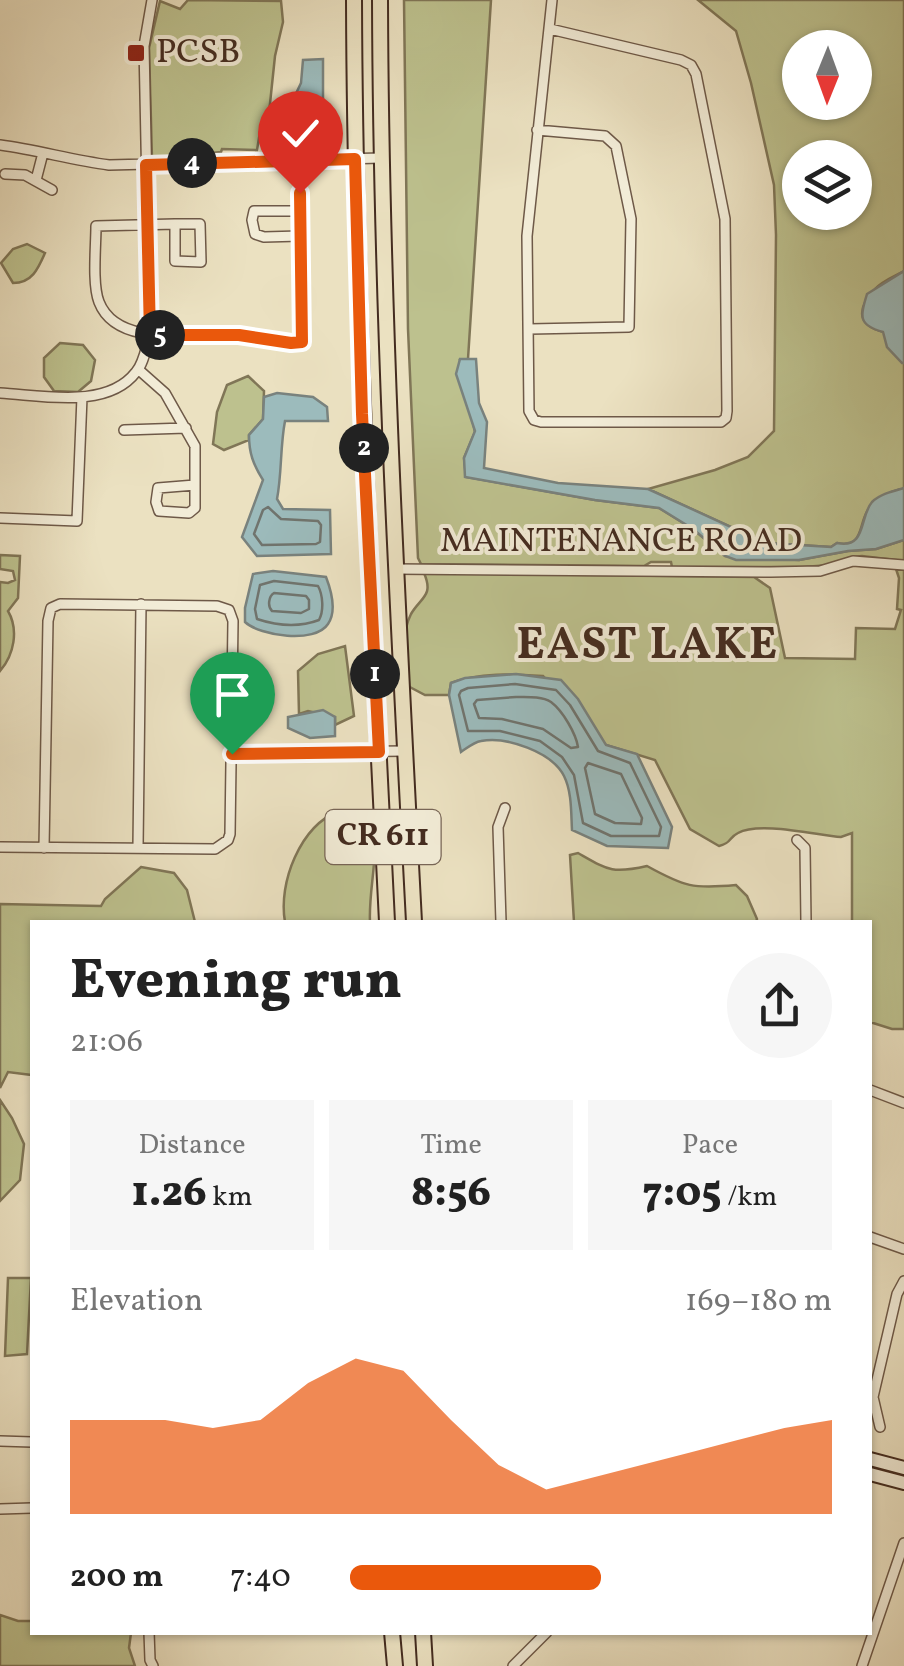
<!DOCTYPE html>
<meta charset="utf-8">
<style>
:root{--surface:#fff;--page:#f6f6f6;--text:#222;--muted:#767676;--accent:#ea580c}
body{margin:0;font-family:Vollkorn,serif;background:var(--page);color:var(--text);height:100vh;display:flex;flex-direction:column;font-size:38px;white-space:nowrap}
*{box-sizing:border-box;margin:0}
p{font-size:32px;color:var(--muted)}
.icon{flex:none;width:55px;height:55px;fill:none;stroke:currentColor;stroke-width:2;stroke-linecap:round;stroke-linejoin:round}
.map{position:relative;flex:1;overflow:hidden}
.drawer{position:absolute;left:30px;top:920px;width:842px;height:715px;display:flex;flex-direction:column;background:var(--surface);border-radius:0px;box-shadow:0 2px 8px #0004}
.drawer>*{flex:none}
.needle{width:65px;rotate:181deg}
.buttons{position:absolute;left:782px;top:30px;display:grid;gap:20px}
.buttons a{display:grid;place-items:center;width:90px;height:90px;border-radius:50%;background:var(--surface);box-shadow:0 2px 8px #0004;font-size:50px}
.pin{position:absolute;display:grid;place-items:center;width:85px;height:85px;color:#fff;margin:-102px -42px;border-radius:50% 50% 50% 0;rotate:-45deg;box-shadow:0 0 10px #0007}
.pin .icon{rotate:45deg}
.km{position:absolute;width:50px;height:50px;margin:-25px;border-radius:50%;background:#222;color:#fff;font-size:28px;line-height:50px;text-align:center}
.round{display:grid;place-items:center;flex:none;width:105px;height:105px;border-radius:52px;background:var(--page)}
.summary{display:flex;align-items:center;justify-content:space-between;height:170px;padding:0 40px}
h1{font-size:55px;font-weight:800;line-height:75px}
.stats{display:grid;grid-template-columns:repeat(3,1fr);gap:15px;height:170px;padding:10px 40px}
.stats div{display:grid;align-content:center;border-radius:0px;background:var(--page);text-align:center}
.stats b{font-size:42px;font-weight:800}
.stats small{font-size:28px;font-weight:400}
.stats p{font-size:28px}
.chart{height:280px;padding:20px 40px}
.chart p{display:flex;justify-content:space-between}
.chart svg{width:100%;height:180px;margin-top:10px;fill:var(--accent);opacity:.7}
ul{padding:0 40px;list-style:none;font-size:32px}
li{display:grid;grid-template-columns:160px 120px 1fr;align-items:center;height:75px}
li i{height:25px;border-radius:12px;background:var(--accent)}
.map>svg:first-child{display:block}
.green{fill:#bdc18e;stroke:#807657;stroke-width:2.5;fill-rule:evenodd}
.water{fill:#9cbbbc;stroke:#79827e;stroke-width:2.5}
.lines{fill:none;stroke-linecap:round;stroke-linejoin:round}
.shore{stroke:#70746e;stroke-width:2.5}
.street-casing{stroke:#6e5948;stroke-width:12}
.secondary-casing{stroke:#442c20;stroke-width:16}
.primary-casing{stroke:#442c20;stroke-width:18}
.street{stroke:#f2ecd7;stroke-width:9}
.secondary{stroke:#f2ecd7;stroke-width:12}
.primary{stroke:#ebe1c1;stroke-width:14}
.route-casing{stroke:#fff;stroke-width:20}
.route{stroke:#ea580c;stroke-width:12}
.poi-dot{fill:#8f2418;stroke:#f2ecd7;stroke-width:4}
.labels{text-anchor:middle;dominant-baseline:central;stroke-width:8;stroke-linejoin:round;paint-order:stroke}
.shield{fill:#f2ecd7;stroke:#786657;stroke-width:2.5}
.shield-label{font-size:32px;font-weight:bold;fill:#442c20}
.poi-label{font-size:35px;fill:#442c20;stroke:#f2ecd7;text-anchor:start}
.street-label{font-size:35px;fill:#442c20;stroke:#f2ecd7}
.district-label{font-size:45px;font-weight:bold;letter-spacing:2.5px;fill:#442c20;stroke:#f2ecd7}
</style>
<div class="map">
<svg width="904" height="1666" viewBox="0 0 904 1666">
<rect width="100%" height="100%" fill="#ebe1c1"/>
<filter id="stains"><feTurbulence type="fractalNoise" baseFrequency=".002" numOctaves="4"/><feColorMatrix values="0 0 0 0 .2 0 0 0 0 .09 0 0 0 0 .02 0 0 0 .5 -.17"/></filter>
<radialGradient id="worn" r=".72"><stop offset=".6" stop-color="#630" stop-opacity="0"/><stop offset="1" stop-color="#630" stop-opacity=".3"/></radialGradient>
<path class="green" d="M 188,0 L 281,1 L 283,22 L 275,56 L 269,113 L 261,126 L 257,150 L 222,149 L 221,152 L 152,159 L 149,48 L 160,1 L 180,9 Z
M 404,0 L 491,0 L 468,359 L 460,360 L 475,432 L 464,458 L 466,477 L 595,500 L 659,508 L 693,529 L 725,556 L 799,560 L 848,551 L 876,549 L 904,540 L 904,561 L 862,556 L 852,557 L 830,565 L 803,567 L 672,567 L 671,562 L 651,562 L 644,566 L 421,564 L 418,558 L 408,329 Z
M 698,0 L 904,0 L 904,271 C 895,276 882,281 875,289 C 857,308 856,325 884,332 L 904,363 L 904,488 C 890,492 876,497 868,510 C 858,525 864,549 837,543 L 831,547 L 766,543 L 648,489 L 715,470 L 748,457 L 774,431 L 776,235 L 774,185 L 751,83 L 736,31 ZM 800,48 L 855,48 L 855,102 L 800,102 ZM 800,158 L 855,158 L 855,212 L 800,212 Z
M 27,244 L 45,253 C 38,269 32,283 13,283 L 1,263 L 13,249 Z
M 60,343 L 83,345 L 95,360 L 91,381 L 78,392 L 54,391 L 44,377 L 44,358 Z
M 248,376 L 264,391 L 263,419 L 249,435 L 249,440 L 224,450 L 213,444 L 217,412 L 227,385 Z
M 0,555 L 20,556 L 18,598 L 8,611 C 19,630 14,655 0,671 L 0,582 L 8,583 L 15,580 L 13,571 L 0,569 Z
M 896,569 L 904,570 L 904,1029 L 892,1029 L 870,1022 L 870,922 L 852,922 L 852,833 L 841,837 C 816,835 759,821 738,833 C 728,838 732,843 719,846 L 690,829 L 655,760 L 606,745 L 543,676 C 513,674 479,672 451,683 L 449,695 L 425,695 L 406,685 C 405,662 400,636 411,614 C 421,597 434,596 424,573 L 754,577 L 770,588 L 785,658 L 855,659 L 856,628 L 895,629 L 901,610 L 897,609 L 899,578 Z
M 345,646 L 354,716 L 335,725 L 335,717 L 308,711 L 299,714 L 298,671 L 318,654 Z
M 339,811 L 368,811 C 383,844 368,886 370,922 L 285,922 C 278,883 300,826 339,811 Z
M 578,853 C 608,870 612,874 647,866 C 685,887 693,889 736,885 L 747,896 L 757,919 L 756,922 L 574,922 L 570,855 Z
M 141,867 L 174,873 L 187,890 L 195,922 L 32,922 L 32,1075 L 8,1072 L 0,1088 L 0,904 L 101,906 L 105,899 Z
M 0,1100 L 12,1118 L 24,1144 L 20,1180 L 0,1201 Z
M 8,1278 L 31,1278 L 27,1354 L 5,1356 Z
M 0,1615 L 18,1621 L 32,1621 L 32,1632 L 131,1633 L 129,1648 L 135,1666 L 0,1666 Z"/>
<path class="water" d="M 323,59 L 323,138 L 277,139 L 282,123 L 301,83 L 303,60 Z
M 904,271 L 904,363 L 902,363 L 887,347 L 883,332 C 858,325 860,317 867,294 Z
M 460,359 L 476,359 L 479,403 L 487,422 L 484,468 L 558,483 L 648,489 L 766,543 L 831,547 L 837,543 C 867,549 859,517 872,502 C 880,494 893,491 904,488 L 904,540 L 876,549 L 848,551 L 799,560 L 736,560 L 725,556 L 693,529 L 659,508 L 595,500 L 465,477 L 464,458 L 475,431 L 456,374 Z
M 277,393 L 313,397 L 327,407 L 328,421 L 285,421 C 280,447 282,473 277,499 L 283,509 L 330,510 L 331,554 L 257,556 L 242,537 L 263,480 C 253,464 249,453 249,435 L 263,419 L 264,397 Z
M 273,571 L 326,577 C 331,590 337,611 328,624 C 315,644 260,636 245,622 L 245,608 L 253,574 Z
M 516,674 L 561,680 L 578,699 L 606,745 L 637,754 L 672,827 L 668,848 L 607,846 L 572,830 C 571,813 572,792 564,776 C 552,752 506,736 481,741 C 474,742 467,748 461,752 L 449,695 L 451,683 L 465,678 Z
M 323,710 L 335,717 L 335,736 L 310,738 L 288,728 L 288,717 Z"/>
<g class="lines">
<path class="shore" d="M 268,507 L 281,519 L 318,521 L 321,525 L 320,542 L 316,544 L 262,545 L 254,534 L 263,510 Z
M 274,581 L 318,586 C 323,595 324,611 319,620 C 298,628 278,626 257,619 L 255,609 L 260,585 Z
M 274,593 L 306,596 L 309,600 L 309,609 L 301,613 L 272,611 C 267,606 269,596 274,593 Z
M 515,684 L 556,690 L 570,705 L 598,751 L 630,763 L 661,827 L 659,836 L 611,836 L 583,823 L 574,775 L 562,757 L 540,741 L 500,731 L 468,731 L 459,695 L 461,691 L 468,688 Z
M 516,697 C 527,697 542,696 551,702 C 563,711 576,734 578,747 L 571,748 L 543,729 L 502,719 L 479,718 L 474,704 L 477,700 Z
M 588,763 L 621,774 L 642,818 L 641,824 L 615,823 L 595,814 L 585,768 Z"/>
<defs>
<path id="street" d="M 550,29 L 681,60 L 691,65 L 696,74 L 725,219 L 727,411 L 726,418 L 721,422 L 541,422 L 534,420 L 529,411 L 527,236 L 552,0
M 0,145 C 37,150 72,160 109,165 L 381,158
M 5,174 L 25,175 L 52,190
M 36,180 L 43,153
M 299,211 L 254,211 L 252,220 L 255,234 L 264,237 L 300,236
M 175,224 L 96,226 C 96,246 92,284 99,302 C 118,351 201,331 241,335 C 261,337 281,344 302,342 L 299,193
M 175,224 L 200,224 L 201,262 L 175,261 Z
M 530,329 L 629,327 L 631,219 L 616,146 L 605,136 L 537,130
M 139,370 L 165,393 L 195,446 L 195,508 L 189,513 L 159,511 L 156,502 L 158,488 L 195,485
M 0,393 C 41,395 107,410 136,372 C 144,363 146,347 150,335 L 144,46 L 152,0
M 124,430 L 186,428
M 0,518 L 77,521 L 82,397
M 396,569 L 771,572 L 820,571 L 853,561 L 904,565
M 232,753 L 405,751
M 797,840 L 805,848 L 806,922
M 0,847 L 215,849 L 228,840 L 230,834 L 233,621 L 229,610 L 217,606 L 60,604 L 51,608 L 48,621 L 44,848
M 138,847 L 141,604
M 501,922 L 498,827 L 505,808
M 870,1090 L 904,1103
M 870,1237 L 904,1249
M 880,1427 L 873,1397 L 897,1294 L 904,1281
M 0,1441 L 32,1442
M 0,1509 L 32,1508
M 149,1632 L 150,1660 L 153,1666
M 513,1666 L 547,1632
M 862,1666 L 904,1543"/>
<path id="secondary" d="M 870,1459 L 904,1468
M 870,1474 L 904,1483"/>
<path id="primary" d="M 354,0 C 355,308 372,615 387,922
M 380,0 C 381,308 398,615 414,922
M 392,1632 L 395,1666
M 423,1632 L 425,1666"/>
</defs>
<use href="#street" class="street-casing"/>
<use href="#secondary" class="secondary-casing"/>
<use href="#primary" class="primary-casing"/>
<use href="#street" class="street"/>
<use href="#secondary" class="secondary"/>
<use href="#primary" class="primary"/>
</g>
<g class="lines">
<defs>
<path id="route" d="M 232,754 L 379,752 L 362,414 L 355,159 L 146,165 L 150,335 L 239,335 L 291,343 L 302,342 L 300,193"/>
</defs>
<use href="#route" class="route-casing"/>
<use href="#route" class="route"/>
</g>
<rect class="poi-dot" x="126" y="43" width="20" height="20" rx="5"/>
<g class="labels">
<rect class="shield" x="325.5" y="810" width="115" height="54" rx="8"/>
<g class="shield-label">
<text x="383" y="837">CR 611</text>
</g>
<g class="poi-label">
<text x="156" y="53">PCSB</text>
</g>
<g class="street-label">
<text x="621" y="542">MAINTENANCE ROAD</text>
</g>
<g class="district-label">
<text x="648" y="646">EAST LAKE</text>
</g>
</g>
<rect width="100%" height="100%" filter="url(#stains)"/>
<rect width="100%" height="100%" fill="url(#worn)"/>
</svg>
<div class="buttons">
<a><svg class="needle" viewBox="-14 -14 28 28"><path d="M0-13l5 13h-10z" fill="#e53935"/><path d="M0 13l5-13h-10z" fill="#767676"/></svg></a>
<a><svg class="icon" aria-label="layers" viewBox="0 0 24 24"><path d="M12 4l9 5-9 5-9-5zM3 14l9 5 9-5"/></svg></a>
</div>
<div class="pin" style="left:232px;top:754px;background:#1e9e55"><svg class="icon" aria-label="arrive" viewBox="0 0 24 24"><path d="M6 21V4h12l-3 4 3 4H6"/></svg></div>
<div class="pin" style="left:300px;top:193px;background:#d93025"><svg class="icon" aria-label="check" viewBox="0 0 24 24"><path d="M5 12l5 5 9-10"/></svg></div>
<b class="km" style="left:375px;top:674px">1</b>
<b class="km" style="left:364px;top:448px">2</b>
<b class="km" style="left:192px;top:163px">4</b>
<b class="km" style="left:160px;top:335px">5</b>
<section class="drawer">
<div class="summary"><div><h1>Evening run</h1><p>21:06</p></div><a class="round"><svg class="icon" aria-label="share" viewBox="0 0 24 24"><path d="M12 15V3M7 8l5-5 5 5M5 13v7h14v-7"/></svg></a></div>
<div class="stats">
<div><p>Distance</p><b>1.26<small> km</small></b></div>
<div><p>Time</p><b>8:56</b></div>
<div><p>Pace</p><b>7:05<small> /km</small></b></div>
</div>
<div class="chart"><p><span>Elevation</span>169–180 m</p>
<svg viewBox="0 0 160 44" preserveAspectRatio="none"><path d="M0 44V21L10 21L20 21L30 23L40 21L50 12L60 6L70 9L80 21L90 32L100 38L110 35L120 32L130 29L140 26L150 23L160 21V44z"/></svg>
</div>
<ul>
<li><b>200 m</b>7:40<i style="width:52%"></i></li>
</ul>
</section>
</div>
